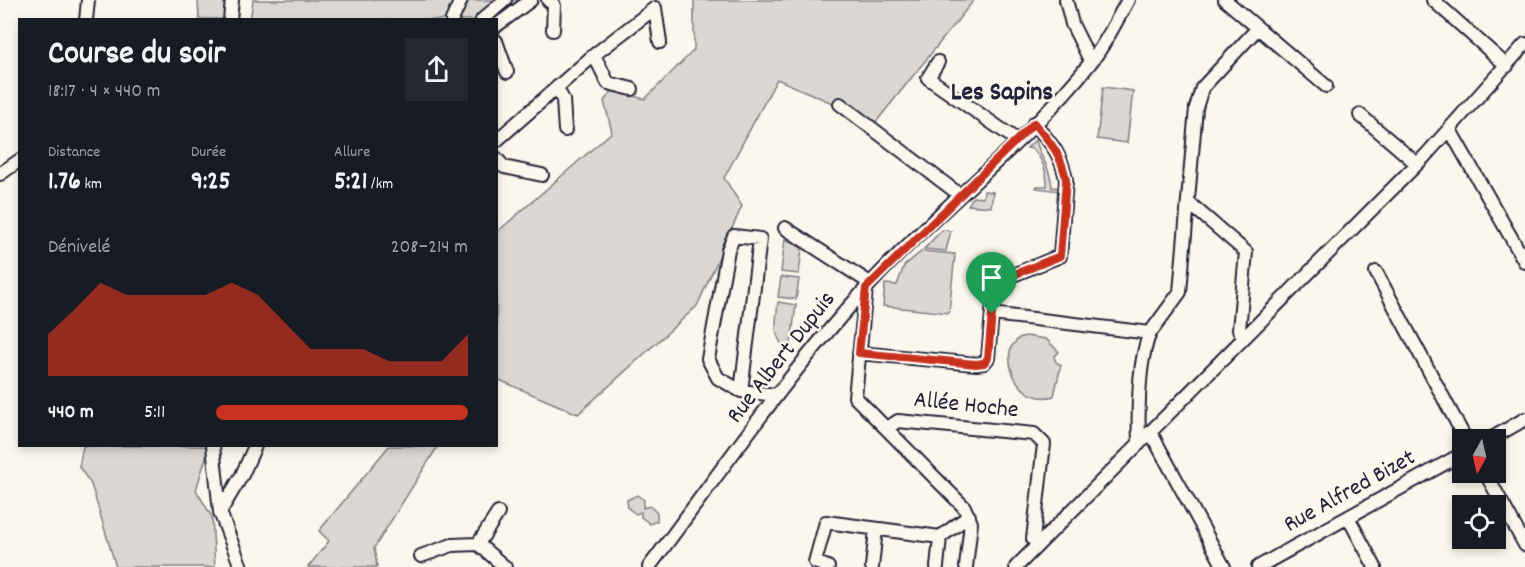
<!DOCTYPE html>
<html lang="fr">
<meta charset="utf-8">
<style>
:root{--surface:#171b24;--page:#242831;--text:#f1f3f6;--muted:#9ea1a6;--accent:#c8321e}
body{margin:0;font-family:Dekko,sans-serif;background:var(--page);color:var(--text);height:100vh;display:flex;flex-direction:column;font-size:22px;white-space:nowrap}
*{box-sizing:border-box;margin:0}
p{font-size:20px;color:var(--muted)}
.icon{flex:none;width:33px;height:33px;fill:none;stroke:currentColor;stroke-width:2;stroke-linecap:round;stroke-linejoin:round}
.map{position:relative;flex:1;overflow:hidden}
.panel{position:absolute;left:18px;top:18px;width:480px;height:429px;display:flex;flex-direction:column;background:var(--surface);border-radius:0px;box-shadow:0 3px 9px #0003}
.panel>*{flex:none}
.needle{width:39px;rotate:188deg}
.controls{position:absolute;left:1452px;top:429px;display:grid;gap:12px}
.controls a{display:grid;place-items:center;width:54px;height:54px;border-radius:0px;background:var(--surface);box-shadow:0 3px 9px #0003;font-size:30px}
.pin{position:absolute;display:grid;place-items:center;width:51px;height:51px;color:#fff;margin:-62px -26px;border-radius:50% 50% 50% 0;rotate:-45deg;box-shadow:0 0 6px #0007}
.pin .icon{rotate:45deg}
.round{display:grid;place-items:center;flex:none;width:63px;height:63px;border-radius:0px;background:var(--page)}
.summary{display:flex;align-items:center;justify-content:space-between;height:102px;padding:0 30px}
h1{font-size:33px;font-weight:700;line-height:45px}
.stats{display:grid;grid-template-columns:repeat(3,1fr);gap:9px;height:102px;padding:6px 30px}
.stats div{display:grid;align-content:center}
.stats b{font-size:26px;font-weight:700}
.stats small{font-size:16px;font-weight:400}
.stats p{font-size:16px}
.chart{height:168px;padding:12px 30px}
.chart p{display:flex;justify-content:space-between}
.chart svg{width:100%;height:108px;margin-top:6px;fill:var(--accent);opacity:.7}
ul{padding:0 30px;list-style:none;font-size:20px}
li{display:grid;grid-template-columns:96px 72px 1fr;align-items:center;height:45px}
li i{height:15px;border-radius:8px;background:var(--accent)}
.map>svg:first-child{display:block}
.green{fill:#dbd8d3;stroke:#7e7d87;stroke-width:1.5}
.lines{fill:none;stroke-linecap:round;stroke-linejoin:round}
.minor-casing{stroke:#22223b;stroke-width:16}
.minor{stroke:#fbf7ec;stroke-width:12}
.route-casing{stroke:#fff;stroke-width:12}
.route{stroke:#c8321e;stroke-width:8}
.labels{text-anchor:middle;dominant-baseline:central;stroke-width:5;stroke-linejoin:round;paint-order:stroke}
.street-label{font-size:24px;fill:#22223b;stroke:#fbf7ec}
.neighbourhood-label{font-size:26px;font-weight:bold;fill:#22223b;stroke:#fbf7ec}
</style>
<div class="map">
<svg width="1525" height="567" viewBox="0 0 1525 567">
<rect width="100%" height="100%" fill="#fbf7ec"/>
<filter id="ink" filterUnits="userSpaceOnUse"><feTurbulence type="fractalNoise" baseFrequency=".0167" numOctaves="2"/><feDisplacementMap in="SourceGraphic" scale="12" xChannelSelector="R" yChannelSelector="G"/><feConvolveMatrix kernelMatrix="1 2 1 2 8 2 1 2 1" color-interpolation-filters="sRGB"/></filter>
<g filter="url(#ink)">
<path class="green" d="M 198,0 L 227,0 L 225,19 L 199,19 Z
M 253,0 L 527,0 L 496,20 L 250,20 Z
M 694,0 L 974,0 L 876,122 L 777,79 L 724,178 L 742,206 L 697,306 L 578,414 L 497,379 L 496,233 L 612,132 L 604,101 L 612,91 L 645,99 L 694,50 Z
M 1103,87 L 1133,91 L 1127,143 L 1097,139 Z
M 1036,139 C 1036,150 1051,166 1052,187 L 1059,188 L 1059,191 L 1036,188 L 1037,186 L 1047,186 C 1047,171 1043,160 1033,149 L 1027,148 Z
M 984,191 L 993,192 L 991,207 L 968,205 L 973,197 L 983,198 Z
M 942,230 L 951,231 L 946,251 L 924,249 Z
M 785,239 L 802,248 L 799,274 L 781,272 Z
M 922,251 L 955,254 L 949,313 L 883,306 L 885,284 L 897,285 L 904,266 Z
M 781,277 L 799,279 L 796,299 L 778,297 Z
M 778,302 L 796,305 L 790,351 C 771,339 776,322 778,302 Z
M 1026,336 L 1046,339 L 1059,352 L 1054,357 L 1056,362 L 1061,365 L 1054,396 C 1025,405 1004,372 1011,347 L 1019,338 Z
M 83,446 L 207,446 L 207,454 L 196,490 L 212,517 L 215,567 L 116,567 L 91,484 L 79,467 Z
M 389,446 L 438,446 L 374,548 L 377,567 L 308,567 L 329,541 L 319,531 Z
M 637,495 L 644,500 L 643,508 L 650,506 L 657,513 L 657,521 L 650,524 L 641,517 L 641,512 L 636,514 L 628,508 L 627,500 Z"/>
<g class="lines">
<defs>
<path id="minor" d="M 548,0 L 554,5 L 553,30
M 1066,0 L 1072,24 L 1091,62
M 1225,0 L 1326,86
M 1433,0 L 1507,66
M 86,20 L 88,0
M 230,20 L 232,0
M 452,20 L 461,0
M 482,20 L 505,0
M 496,26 L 531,0
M 496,41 L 507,72
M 594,55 L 608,83 L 632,89
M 938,62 L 928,78 L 1018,141
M 557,88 L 563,100 L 565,130
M 840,104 L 960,195
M 1360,115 L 1417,164
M 1450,130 L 1525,262
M 496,141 L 594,55 L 655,8 L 660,42
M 496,158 L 504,167 L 542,175
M 0,174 L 20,160
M 1189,203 L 1246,252 L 1239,330 L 1244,337
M 785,228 L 870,283
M 1376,272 L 1466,440
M 866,288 L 855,397 L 964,507 L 971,523 L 966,567
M 992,314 L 1150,333 L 1180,292 L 1196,108 L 1202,88 L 1258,28
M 859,353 L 976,364 L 984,363 L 988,358 L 994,291 L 998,281 L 1060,256 L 1066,180 C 1062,155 1050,142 1034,123
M 741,391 L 718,378 L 708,359 L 728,250 L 734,236 L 760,239 L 741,391 L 776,395
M 887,428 L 898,421 L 1034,434 L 1044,444 L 1033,539 L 1037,545
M 1151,433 L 1224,567
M 1489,440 L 1525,419
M 1139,444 C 1138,413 1138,361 1150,333
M 213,446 L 220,512 L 241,567
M 1485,472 L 1525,545
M 220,512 L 242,475 L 255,446
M 1348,517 L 1375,567
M 478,544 L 498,513
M 421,556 L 452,545 L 478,544 L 505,567
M 649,567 C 721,472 788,372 870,284 C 940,207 1026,144 1091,62 C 1106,43 1116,21 1128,0
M 828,567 L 815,562 L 826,522 L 940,537 L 969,516
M 872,567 L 876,529
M 937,567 L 940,537
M 1016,567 L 1425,156 L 1525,44
M 1258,567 L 1462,454"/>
</defs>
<use href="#minor" class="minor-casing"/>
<use href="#minor" class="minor"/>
</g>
</g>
<g class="lines" filter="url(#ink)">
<defs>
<path id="route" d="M 1034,123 C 1050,142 1062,155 1066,180 L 1060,256 L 998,281 L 994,291 L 988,358 L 984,363 L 976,364 L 859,353 L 866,288 Z"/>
</defs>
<use href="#route" class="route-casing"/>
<use href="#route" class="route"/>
</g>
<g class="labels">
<g class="street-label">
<text transform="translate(782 358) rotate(-52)">Rue Albert Dupuis</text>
<text transform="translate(966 406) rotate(6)">Allée Hoche</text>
<text transform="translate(1350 492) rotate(-29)">Rue Alfred Bizet</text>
</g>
<g class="neighbourhood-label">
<text x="1002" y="93">Les Sapins</text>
</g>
</g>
</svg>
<div class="controls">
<a><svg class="needle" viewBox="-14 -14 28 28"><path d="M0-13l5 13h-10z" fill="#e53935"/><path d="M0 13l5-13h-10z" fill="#9ea1a6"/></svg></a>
<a><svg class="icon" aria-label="locate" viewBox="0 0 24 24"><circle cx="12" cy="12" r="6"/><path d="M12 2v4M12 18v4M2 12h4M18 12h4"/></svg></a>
</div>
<div class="pin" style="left:992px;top:314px;background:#1e9e55"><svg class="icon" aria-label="arrive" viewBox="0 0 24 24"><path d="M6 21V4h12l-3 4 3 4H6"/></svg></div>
<section class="panel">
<div class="summary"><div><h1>Course du soir</h1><p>18:17 · 4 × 440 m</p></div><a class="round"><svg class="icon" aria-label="share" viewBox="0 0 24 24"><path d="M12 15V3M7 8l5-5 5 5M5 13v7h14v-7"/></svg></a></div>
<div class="stats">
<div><p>Distance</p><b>1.76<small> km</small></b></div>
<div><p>Durée</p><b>9:25</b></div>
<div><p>Allure</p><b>5:21<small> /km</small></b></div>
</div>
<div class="chart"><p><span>Dénivelé</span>208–214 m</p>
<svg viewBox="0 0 160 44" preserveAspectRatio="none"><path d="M0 44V27L10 17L20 6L30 11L40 11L50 11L60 11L70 6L80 11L90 22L100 33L110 33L120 33L130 38L140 38L150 38L160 27V44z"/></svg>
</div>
<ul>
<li><b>440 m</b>5:11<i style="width:100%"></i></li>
</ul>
</section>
</div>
